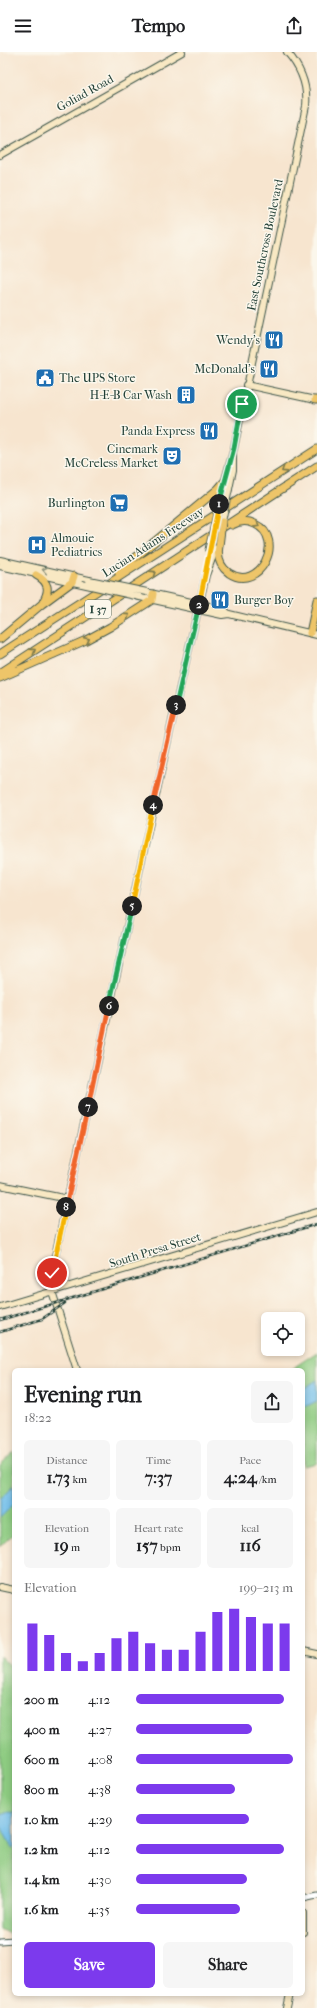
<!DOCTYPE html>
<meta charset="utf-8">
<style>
:root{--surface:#fff;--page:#f6f6f6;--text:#202124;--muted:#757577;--accent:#7c3aed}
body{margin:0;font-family:"IM FELL French Canon",serif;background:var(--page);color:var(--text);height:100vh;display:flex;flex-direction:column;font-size:15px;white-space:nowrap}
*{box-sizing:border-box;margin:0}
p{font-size:13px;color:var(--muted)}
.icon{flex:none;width:22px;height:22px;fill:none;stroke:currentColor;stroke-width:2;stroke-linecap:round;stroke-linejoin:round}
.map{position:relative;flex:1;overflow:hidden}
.drawer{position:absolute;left:12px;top:1316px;width:293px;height:628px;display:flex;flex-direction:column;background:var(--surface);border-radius:6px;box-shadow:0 2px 6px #0003}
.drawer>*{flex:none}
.fabs{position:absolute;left:261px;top:1260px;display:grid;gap:8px}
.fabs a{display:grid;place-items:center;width:44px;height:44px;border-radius:6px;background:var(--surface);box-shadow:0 2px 6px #0003;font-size:20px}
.pin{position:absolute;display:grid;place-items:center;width:34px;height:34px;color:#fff;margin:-17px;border:2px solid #fff;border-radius:50%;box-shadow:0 1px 4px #0007}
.km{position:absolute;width:20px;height:20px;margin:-10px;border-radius:50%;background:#222;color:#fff;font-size:11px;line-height:20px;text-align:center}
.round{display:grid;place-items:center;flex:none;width:42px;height:42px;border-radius:6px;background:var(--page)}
.headline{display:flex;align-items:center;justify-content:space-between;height:68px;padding:0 12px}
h1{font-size:22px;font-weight:700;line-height:30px}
.figures{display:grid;grid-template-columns:repeat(3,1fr);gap:6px;height:68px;padding:4px 12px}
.figures div{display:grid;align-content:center;border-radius:6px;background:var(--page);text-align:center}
.figures b{font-size:17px;font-weight:700}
.figures small{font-size:11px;font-weight:400}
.figures p{font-size:11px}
.chart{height:112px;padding:8px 12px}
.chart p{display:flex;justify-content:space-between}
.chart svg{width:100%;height:72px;margin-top:4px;stroke:var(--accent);stroke-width:6}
.primary-button{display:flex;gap:8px;margin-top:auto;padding:8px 12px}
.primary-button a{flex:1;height:46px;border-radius:6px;background:var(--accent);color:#fff;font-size:16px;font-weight:700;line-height:46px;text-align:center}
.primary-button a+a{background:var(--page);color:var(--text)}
ul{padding:0 12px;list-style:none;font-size:13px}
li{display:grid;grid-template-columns:64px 48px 1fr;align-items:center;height:30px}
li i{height:10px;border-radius:5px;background:var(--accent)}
header{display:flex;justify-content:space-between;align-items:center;height:52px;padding:0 12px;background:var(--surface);font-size:18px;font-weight:700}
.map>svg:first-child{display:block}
.green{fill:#8dcb81;stroke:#56845a}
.water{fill:#70beea;stroke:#487e8f}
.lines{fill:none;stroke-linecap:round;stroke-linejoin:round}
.tertiary-casing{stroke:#3f564b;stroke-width:7}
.secondary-casing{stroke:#3f564b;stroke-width:8}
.motorway-casing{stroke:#3f564b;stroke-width:9}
.tertiary{stroke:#fff;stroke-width:5}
.secondary{stroke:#f8e8c3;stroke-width:6}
.motorway{stroke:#eec569;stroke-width:7}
.rail-casing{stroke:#1f3d34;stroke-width:2.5}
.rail{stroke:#fbf7ec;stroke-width:1;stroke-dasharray:3;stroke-linecap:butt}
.secondary-bridge-casing{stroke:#3f564b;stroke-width:8;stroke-linecap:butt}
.motorway-bridge-casing{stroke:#3f564b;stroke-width:9;stroke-linecap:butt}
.secondary-bridge{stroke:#f8e8c3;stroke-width:6}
.motorway-bridge{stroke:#eec569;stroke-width:7}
.oneway{stroke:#7c7a4c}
.oneway2{stroke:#8c927c}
.split-1-casing{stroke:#fff;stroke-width:8}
.split-2-casing{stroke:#fff;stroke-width:8}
.split-3-casing{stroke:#fff;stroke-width:8}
.split-4-casing{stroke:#fff;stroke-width:8}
.split-5-casing{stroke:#fff;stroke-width:8}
.split-6-casing{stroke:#fff;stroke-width:8}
.split-7-casing{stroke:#fff;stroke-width:8}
.split-8-casing{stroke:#fff;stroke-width:8}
.split-9-casing{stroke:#fff;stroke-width:8}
.split-1{stroke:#22a559;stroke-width:5}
.split-2{stroke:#f5b400;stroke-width:5}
.split-3{stroke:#22a559;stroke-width:5}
.split-4{stroke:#f0652b;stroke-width:5}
.split-5{stroke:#f5b400;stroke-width:5}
.split-6{stroke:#22a559;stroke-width:5}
.split-7{stroke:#f0652b;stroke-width:5}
.split-8{stroke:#f0652b;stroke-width:5}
.split-9{stroke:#f5b400;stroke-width:5}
.labels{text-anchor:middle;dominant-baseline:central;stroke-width:3;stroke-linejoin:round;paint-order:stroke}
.shield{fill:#fbf7ec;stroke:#61756b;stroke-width:1}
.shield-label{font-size:11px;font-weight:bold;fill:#1f3d34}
.street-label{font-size:12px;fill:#1f3d34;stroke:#fbf7ec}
.poi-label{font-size:12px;fill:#1f3d34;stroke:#fbf7ec;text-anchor:end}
</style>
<header><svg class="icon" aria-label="menu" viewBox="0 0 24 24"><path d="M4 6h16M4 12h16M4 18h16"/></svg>Tempo<svg class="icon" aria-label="share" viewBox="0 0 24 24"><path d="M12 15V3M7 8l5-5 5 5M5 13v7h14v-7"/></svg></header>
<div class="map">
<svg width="317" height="1956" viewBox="0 0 317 1956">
<rect width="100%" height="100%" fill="#fbf7ec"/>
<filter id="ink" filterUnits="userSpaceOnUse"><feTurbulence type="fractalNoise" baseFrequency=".025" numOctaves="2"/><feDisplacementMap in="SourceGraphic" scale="8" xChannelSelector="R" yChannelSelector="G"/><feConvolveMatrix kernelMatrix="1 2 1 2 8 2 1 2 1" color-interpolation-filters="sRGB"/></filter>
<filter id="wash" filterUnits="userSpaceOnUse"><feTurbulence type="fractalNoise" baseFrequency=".012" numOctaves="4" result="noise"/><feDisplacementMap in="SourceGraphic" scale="16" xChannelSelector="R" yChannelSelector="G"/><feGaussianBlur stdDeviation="0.9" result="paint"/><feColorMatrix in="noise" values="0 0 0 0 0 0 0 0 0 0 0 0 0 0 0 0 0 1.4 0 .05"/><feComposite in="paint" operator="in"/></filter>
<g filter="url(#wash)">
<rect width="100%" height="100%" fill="#f7e5cf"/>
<path class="green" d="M 317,1300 L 317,1411 L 303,1414 L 303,1318 L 290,1318 Z
M 14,1400 L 14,1481 L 0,1495 L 0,1413 Z
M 0,1604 L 14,1619 L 14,1882 L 11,1883 L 0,1877 Z"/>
<path class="water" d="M 317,1328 L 317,1349 L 303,1356 L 303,1337 Z
M 14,1433 L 14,1452 L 0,1466 L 0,1447 Z
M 9,1760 L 14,1761 L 14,1796 L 11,1795 L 0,1772 L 0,1763 Z"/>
</g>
<g filter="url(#ink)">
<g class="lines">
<defs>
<path id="tertiary" d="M 303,1846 L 317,1843
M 0,1889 L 14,1888"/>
<path id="secondary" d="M 0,103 L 182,0
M 246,333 L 315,348
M 229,437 L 233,418 L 233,403
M 221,442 L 234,396 L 306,54 C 308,33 301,16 287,0
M 0,508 L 89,528
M 0,514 L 82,532
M 150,541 L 223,557 L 229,562
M 140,545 L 222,563 L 229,562 L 317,583
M 0,1133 L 68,1147
M 0,1255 L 317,1160
M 77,1318 L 51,1236 L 50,1227 L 173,665 L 206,523 L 216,496
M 0,1535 L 14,1538
M 303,1599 L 317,1602
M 303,1861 L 303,1880
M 287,1956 L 290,1942"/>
<path id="motorway" d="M 315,348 L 317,348
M 219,494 C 217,505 219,514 229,521 C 259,541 287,487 255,472 C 247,468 239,469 232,473
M 118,520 L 218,437 L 224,430
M 36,523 C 49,530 50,538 43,550
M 310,581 L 317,548
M 0,587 L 42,552 L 72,530 L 74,524
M 0,602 L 317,397
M 0,621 L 317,414
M 0,626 L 86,588 L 110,575 L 152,548 L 153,542"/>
</defs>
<use href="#tertiary" class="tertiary-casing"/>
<use href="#secondary" class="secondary-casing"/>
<use href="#motorway" class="motorway-casing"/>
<use href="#tertiary" class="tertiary"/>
<use href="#secondary" class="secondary"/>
<use href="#motorway" class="motorway"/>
<defs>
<path id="rail" d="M 0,1268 L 317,1172
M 0,1280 L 42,1267 L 65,1251"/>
</defs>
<use href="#rail" class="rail-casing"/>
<use href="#rail" class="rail"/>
<defs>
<path id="secondary-bridge" d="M 221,474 L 229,437
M 208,500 L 221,442
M 89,528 L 147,540
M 82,532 L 140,545"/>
<path id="motorway-bridge" d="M 219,494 L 222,470"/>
</defs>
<use href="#secondary-bridge" class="secondary-bridge-casing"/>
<use href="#motorway-bridge" class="motorway-bridge-casing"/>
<use href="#secondary-bridge" class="secondary-bridge"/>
<use href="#motorway-bridge" class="motorway-bridge"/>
</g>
<defs><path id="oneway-chevron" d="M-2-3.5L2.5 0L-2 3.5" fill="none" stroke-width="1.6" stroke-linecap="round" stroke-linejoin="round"/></defs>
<g class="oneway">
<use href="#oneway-chevron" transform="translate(284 418) rotate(147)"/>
<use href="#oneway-chevron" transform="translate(257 473) rotate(29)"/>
<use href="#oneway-chevron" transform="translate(153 521) rotate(-33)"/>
<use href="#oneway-chevron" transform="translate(127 564) rotate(-33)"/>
<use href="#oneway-chevron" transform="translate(87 588) rotate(-26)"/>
<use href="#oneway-chevron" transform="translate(33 599) rotate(-33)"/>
</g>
<use class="oneway2" href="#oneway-chevron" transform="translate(45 518) rotate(-168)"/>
</g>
<g class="lines" filter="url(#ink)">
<defs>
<path id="split-1" d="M 219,452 L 234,396 L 242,352"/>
<path id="split-2" d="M 199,553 L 219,452"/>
<path id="split-3" d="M 176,653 L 199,553"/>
<path id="split-4" d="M 153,753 L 176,653"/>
<path id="split-5" d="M 132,854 L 153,753"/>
<path id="split-6" d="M 109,954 L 132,854"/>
<path id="split-7" d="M 88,1055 L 109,954"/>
<path id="split-8" d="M 66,1155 L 88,1055"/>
<path id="split-9" d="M 52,1221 L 66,1155"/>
</defs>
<use href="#split-1" class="split-1-casing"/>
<use href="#split-2" class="split-2-casing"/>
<use href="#split-3" class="split-3-casing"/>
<use href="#split-4" class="split-4-casing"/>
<use href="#split-5" class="split-5-casing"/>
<use href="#split-6" class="split-6-casing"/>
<use href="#split-7" class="split-7-casing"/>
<use href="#split-8" class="split-8-casing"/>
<use href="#split-9" class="split-9-casing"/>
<use href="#split-1" class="split-1"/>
<use href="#split-2" class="split-2"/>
<use href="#split-3" class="split-3"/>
<use href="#split-4" class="split-4"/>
<use href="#split-5" class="split-5"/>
<use href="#split-6" class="split-6"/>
<use href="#split-7" class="split-7"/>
<use href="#split-8" class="split-8"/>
<use href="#split-9" class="split-9"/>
</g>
<defs>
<symbol id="restaurant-square" viewBox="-11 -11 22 22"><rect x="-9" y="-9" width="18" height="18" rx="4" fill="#1f6fb2" stroke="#fbf7ec"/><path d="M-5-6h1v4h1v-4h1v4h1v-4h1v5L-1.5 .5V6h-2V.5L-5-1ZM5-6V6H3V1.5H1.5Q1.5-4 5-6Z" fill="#fff"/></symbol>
<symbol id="civic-square" viewBox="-11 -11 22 22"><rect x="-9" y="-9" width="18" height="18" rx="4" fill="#1f6fb2" stroke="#fbf7ec"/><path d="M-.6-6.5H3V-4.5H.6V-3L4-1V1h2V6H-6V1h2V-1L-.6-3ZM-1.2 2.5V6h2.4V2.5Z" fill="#fff"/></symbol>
<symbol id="building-square" viewBox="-11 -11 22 22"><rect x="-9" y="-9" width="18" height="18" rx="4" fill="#1f6fb2" stroke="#fbf7ec"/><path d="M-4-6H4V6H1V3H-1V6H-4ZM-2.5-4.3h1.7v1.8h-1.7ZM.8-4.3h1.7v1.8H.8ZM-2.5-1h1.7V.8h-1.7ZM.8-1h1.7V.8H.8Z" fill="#fff"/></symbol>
<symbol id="theatre-square" viewBox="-11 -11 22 22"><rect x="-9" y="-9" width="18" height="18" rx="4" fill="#1f6fb2" stroke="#fbf7ec"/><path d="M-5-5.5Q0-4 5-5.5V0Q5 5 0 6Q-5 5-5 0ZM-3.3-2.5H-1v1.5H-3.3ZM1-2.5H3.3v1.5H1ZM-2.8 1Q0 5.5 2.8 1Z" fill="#fff"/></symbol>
<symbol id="supermarket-square" viewBox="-11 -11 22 22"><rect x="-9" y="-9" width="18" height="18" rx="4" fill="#1f6fb2" stroke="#fbf7ec"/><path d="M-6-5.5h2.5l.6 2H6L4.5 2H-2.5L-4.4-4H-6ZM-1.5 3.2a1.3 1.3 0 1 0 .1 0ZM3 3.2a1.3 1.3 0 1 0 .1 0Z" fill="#fff"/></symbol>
<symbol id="hospital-square" viewBox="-11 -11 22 22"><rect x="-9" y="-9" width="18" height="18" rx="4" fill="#1f6fb2" stroke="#fbf7ec"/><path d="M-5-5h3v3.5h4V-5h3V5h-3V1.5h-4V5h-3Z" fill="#fff"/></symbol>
</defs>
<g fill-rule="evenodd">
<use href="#restaurant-square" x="263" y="277" width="22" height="22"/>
<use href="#restaurant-square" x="258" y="306" width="22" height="22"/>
<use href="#civic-square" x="34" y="315" width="22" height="22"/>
<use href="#building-square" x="175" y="332" width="22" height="22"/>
<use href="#restaurant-square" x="198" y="368" width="22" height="22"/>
<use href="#theatre-square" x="161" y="393" width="22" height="22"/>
<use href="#supermarket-square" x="108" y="440" width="22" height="22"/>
<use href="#hospital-square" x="26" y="482" width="22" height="22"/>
<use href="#restaurant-square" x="209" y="537" width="22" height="22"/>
</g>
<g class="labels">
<rect class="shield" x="85" y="548" width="26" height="18" rx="3"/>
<g class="shield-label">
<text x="98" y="557">I 37</text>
</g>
<g class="street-label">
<text transform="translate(85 41) rotate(-29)">Goliad Road</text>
<text transform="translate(265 193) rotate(-78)">East Southcross Boulevard</text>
<text transform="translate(153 490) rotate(-33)">Lucian Adams Freeway</text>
<text transform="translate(155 1198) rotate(-17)">South Presa Street</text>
</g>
<g class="poi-label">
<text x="260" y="288">Wendy's</text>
<text x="255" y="317">McDonald's</text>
<text x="59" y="326" text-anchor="start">The UPS Store</text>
<text x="172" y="343">H-E-B Car Wash</text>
<text x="195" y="379">Panda Express</text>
<text x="158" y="397">Cinemark<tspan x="158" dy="14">McCreless Market</tspan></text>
<text x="105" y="451">Burlington</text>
<text x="51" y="486" text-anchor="start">Almouie<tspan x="51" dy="14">Pediatrics</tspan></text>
<text x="234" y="548" text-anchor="start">Burger Boy</text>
</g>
</g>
</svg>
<div class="fabs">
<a><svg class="icon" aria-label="locate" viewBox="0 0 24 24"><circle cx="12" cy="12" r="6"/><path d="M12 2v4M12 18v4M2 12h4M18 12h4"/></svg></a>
</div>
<div class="pin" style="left:242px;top:352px;background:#1e9e55"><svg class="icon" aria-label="arrive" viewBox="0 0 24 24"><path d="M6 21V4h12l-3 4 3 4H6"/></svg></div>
<div class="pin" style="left:52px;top:1221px;background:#d93025"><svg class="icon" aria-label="check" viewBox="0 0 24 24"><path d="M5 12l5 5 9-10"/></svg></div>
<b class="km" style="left:219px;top:452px">1</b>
<b class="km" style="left:199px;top:553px">2</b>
<b class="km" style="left:176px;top:653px">3</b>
<b class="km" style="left:153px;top:753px">4</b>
<b class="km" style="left:132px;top:854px">5</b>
<b class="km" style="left:109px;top:954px">6</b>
<b class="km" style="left:88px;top:1055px">7</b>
<b class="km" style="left:66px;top:1155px">8</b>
<section class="drawer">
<div class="headline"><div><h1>Evening run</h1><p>18:22</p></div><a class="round"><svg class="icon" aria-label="share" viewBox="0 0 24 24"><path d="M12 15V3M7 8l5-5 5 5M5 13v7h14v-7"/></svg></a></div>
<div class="figures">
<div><p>Distance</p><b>1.73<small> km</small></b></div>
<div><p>Time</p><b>7:37</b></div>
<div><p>Pace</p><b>4:24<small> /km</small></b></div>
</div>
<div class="figures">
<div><p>Elevation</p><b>19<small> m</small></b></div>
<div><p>Heart rate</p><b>157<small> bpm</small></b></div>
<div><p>kcal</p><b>116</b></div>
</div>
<div class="chart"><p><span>Elevation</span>199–213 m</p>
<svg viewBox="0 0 160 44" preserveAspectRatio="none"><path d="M5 44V15M15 44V22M25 44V33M35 44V38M45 44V33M55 44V24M65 44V20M75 44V27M85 44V31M95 44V31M105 44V20M115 44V8M125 44V6M135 44V11M145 44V15M155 44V15"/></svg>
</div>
<ul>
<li><b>200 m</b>4:12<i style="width:94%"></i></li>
<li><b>400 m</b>4:27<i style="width:74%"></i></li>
<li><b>600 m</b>4:08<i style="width:100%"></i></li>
<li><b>800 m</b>4:38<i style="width:63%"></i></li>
<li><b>1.0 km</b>4:29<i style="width:72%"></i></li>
<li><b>1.2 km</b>4:12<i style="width:94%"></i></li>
<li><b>1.4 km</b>4:30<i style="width:71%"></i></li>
<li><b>1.6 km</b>4:35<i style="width:66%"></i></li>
</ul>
<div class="primary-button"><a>Save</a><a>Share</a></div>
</section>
</div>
